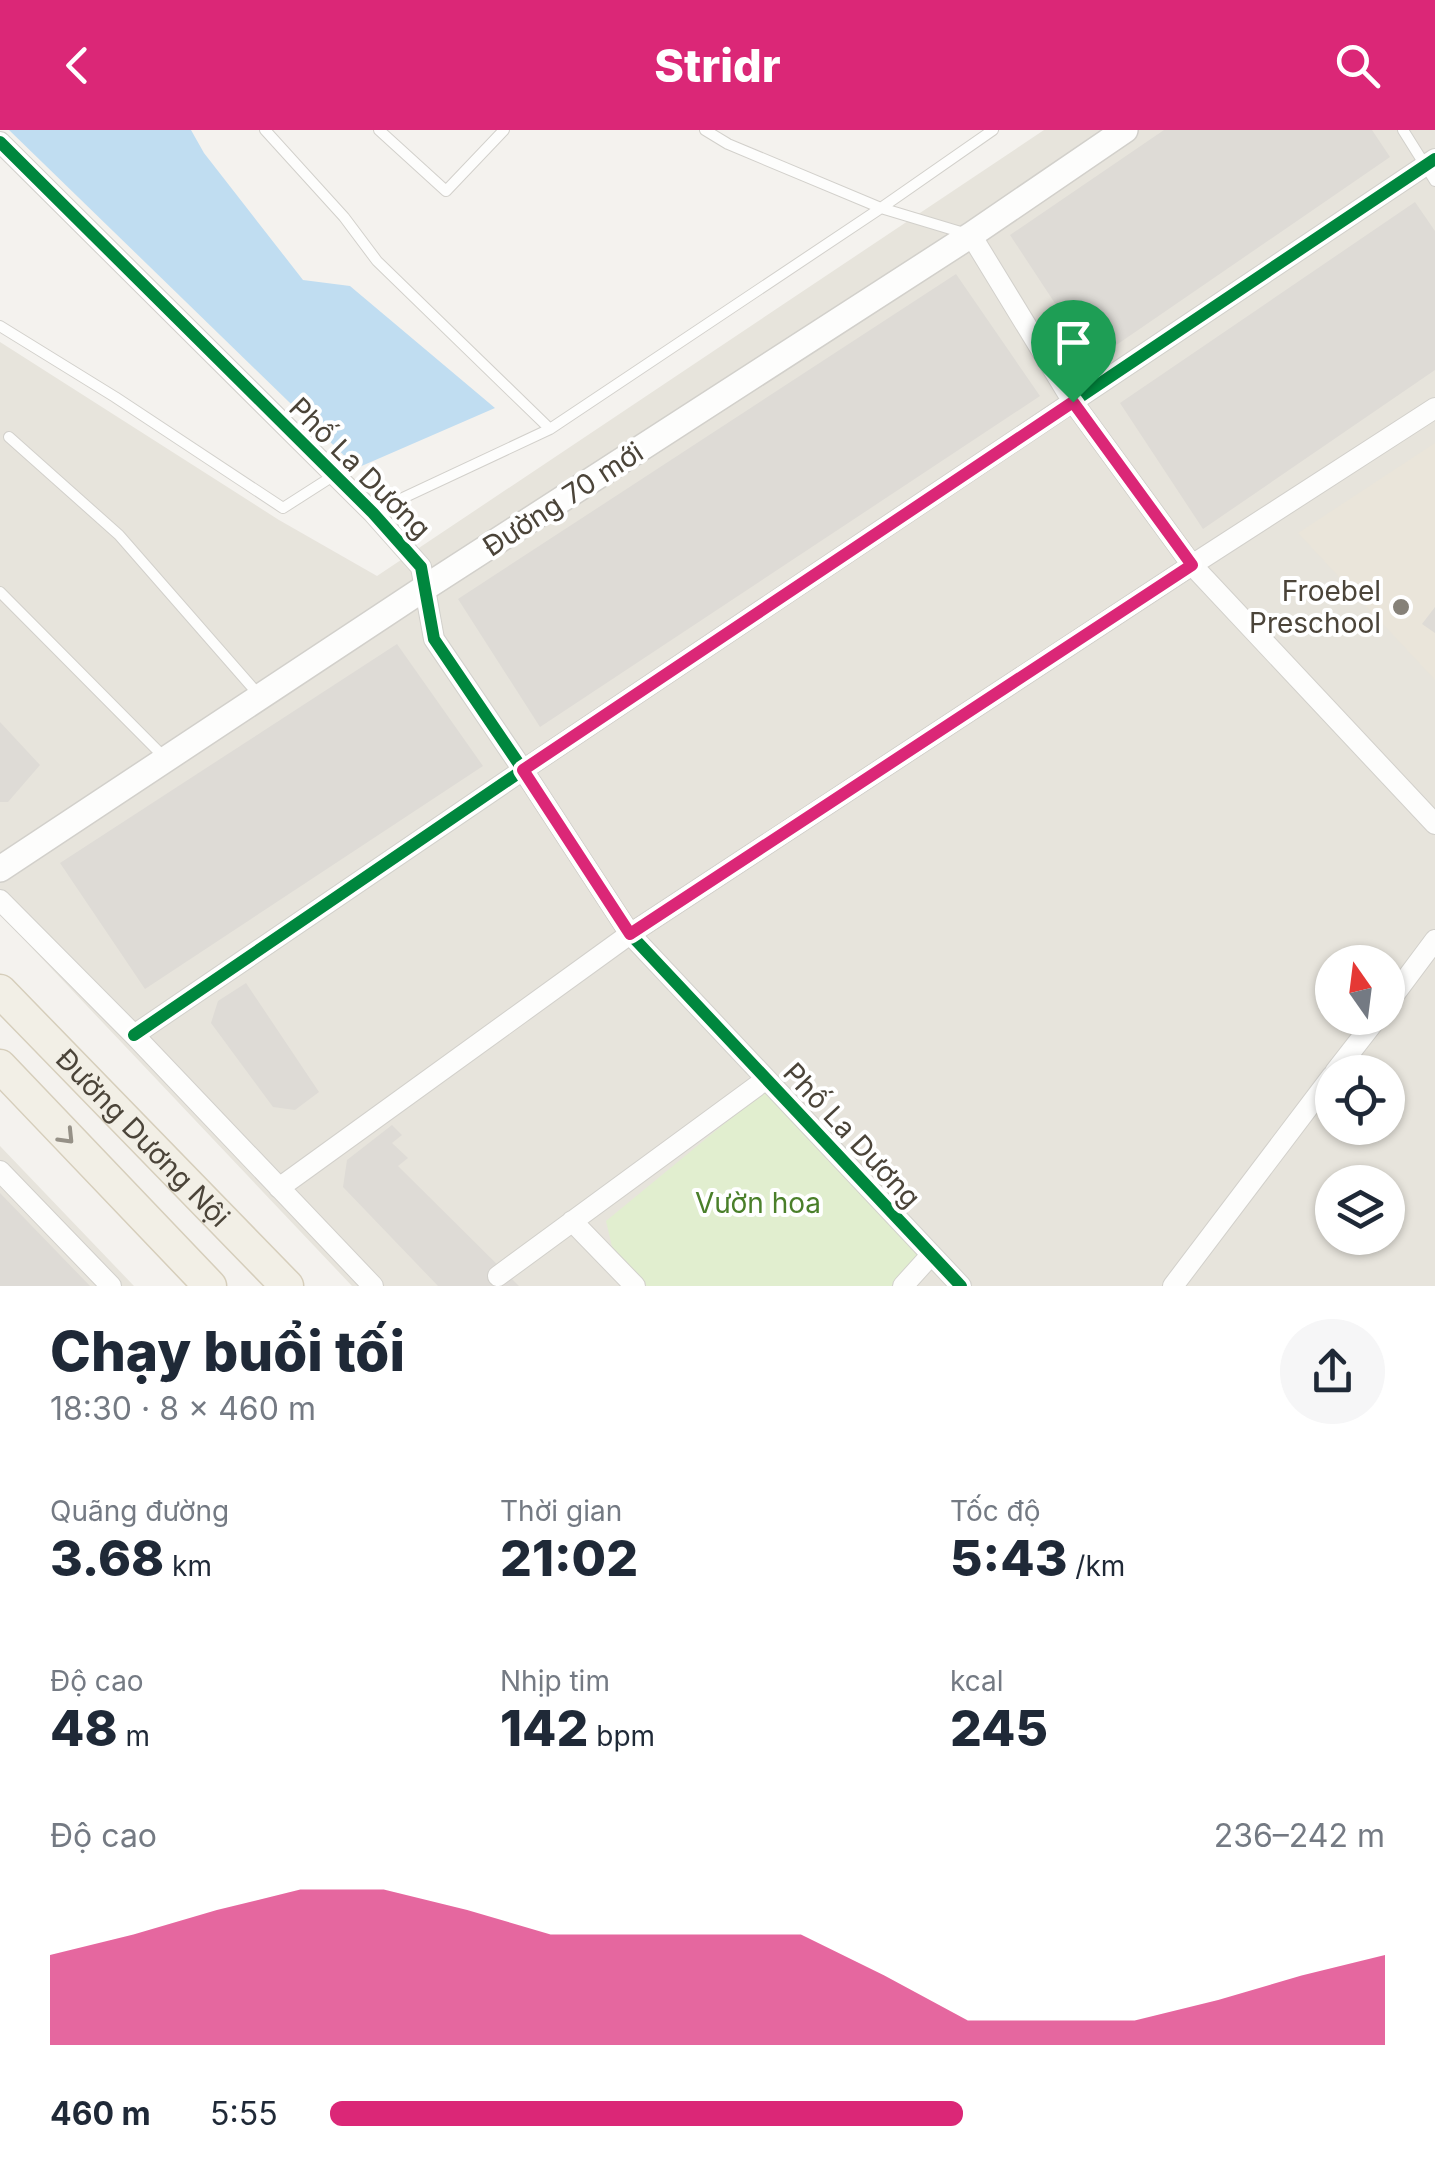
<!DOCTYPE html>
<html lang="vi">
<meta charset="utf-8">
<style>
:root{--surface:#fff;--page:#f6f6f7;--text:#1f2937;--muted:#747a83;--accent:#db2777}
body{margin:0;font-family:Inter,sans-serif;background:var(--page);color:var(--text);height:100vh;display:flex;flex-direction:column;font-size:38px;white-space:nowrap}
*{box-sizing:border-box;margin:0}
p{font-size:32px;color:var(--muted)}
.icon{flex:none;width:55px;height:55px;fill:none;stroke:currentColor;stroke-width:2;stroke-linecap:round;stroke-linejoin:round}
.map{position:relative;height:1156px;overflow:hidden}
.details{display:flex;flex-direction:column;background:var(--surface);flex:1}
.details>*{flex:none}
.needle{width:65px;rotate:346deg}
.buttons{position:absolute;left:1315px;top:815px;display:grid;gap:20px}
.buttons a{display:grid;place-items:center;width:90px;height:90px;border-radius:50%;background:var(--surface);box-shadow:0 2px 8px #0004;font-size:50px}
.pin{position:absolute;display:grid;place-items:center;width:85px;height:85px;color:#fff;margin:-102px -42px;border-radius:50% 50% 50% 0;rotate:-45deg;box-shadow:0 0 10px #0007}
.pin .icon{rotate:45deg}
.round{display:grid;place-items:center;flex:none;width:105px;height:105px;border-radius:52px;background:var(--page)}
.summary{display:flex;align-items:center;justify-content:space-between;height:170px;padding:0 50px}
h1{font-size:55px;font-weight:800;line-height:75px}
.stats{display:grid;grid-template-columns:repeat(3,1fr);gap:15px;height:170px;padding:10px 50px}
.stats div{display:grid;align-content:center}
.stats b{font-size:50px;font-weight:800}
.stats small{font-size:28px;font-weight:400}
.stats p{font-size:28px}
.chart{height:280px;padding:20px 50px}
.chart p{display:flex;justify-content:space-between}
.chart svg{width:100%;height:180px;margin-top:10px;fill:var(--accent);opacity:.7}
ul{padding:0 50px;list-style:none;font-size:32px}
li{display:grid;grid-template-columns:160px 120px 1fr;align-items:center;height:75px}
li i{height:25px;border-radius:12px;background:var(--accent)}
header{display:flex;justify-content:space-between;align-items:center;height:130px;padding:0 50px;background:var(--accent);color:#fff;font-size:45px;font-weight:800}
.map>svg:first-child{display:block}
.residential{fill:#e7e4dc;fill-rule:evenodd}
.education{fill:#eae5da}
.green{fill:#e1eecf}
.water{fill:#c0ddf1}
.building{fill:#dedbd6}
.lines{fill:none;stroke-linecap:round;stroke-linejoin:round}
.service-casing{stroke:#d2d0cb;stroke-width:12}
.minor-casing{stroke:#d2d0cb;stroke-width:22}
.tertiary-casing{stroke:#d2d0cb;stroke-width:28}
.primary-casing{stroke:#d6cebb;stroke-width:35}
.service{stroke:#fdfdfc;stroke-width:10}
.minor{stroke:#fdfdfc;stroke-width:20}
.tertiary{stroke:#fdfdfc;stroke-width:25}
.primary{stroke:#f2efe6;stroke-width:32}
.cycleway-casing{stroke:#fff;stroke-width:19}
.cycleway{stroke:#00873e;stroke-width:12}
.oneway{stroke:#969187}
.route-casing{stroke:#fff;stroke-width:20}
.route{stroke:#db2777;stroke-width:12}
.poi-dot{fill:#868178;stroke:#fff;stroke-width:4}
.labels{text-anchor:middle;dominant-baseline:central;stroke-width:8;stroke-linejoin:round;paint-order:stroke}
.street-label{font-size:28px;fill:#4b4439;stroke:#fff}
.poi-label{font-size:28px;fill:#4b4439;stroke:#fff;text-anchor:end}
.park-label{font-size:28px;fill:#4a7f2a;stroke:#fff}
</style>
<header><svg class="icon" aria-label="back" viewBox="0 0 24 24"><path d="M15 5l-7 7 7 7"/></svg>Stridr<svg class="icon" aria-label="search" viewBox="0 0 24 24"><circle cx="10" cy="10" r="6"/><path d="M15 15l6 6"/></svg></header>
<div class="map">
<svg width="1435" height="1156" viewBox="0 0 1435 1156">
<rect width="100%" height="100%" fill="#f4f2ee"/>
<path class="residential" d="M 1044,0 L 1435,0 L 1435,1156 L 352,1156 L 0,784 L 0,212 L 279,390 L 377,446 ZM 1332,832 L 1388,832 L 1388,888 L 1332,888 ZM 1332,942 L 1388,942 L 1388,998 L 1332,998 ZM 1332,1052 L 1388,1052 L 1388,1108 L 1332,1108 Z
M 0,1016 L 134,1156 L 0,1156 Z"/>
<path class="education" d="M 1435,313 L 1435,550 L 1298,403 Z"/>
<path class="green" d="M 764,961 L 920,1125 L 892,1156 L 647,1156 L 613,1121 L 606,1091 Z"/>
<path class="water" d="M 9,0 L 191,0 L 204,23 L 303,150 L 350,156 L 495,278 L 357,338 Z"/>
<path class="building" d="M 1164,0 L 1372,0 L 1390,27 L 1093,231 L 1010,105 Z
M 1415,72 L 1435,101 L 1435,240 L 1203,399 L 1120,273 Z
M 956,144 L 1040,266 L 540,597 L 458,469 Z
M 1435,477 L 1435,503 L 1422,494 Z
M 397,514 L 483,636 L 145,859 L 60,733 Z
M 0,592 L 40,635 L 8,672 L 0,672 Z
M 246,853 L 319,962 L 295,980 L 273,977 L 211,893 L 218,871 Z
M 392,995 L 402,1005 L 392,1013 L 408,1028 L 398,1036 L 519,1156 L 438,1156 L 343,1057 L 347,1030 Z
M 0,1063 L 90,1156 L 0,1156 Z"/>
<g class="lines">
<defs>
<path id="service" d="M 265,0 L 344,87 L 377,131 L 550,299
M 379,0 L 446,61 L 504,0
M 705,0 L 728,14 L 881,78 L 964,103
M 1403,0 L 1435,51
M 0,196 L 115,267 L 283,378 L 333,346
M 9,307 L 119,405 L 258,564
M 373,382 L 550,299 L 881,78 L 993,0
M 0,462 L 165,628"/>
<path id="minor" d="M 0,12 L 373,383 L 421,437 L 434,509 L 523,640 L 630,804 L 961,1156
M 971,105 L 1073,272 L 1192,435 L 1435,694
M 0,770 L 134,905 L 373,1156
M 1388,873 L 1435,810
M 134,905 L 523,640 L 1435,29
M 1335,942 L 1377,888
M 0,1041 L 111,1156
M 279,1058 L 630,804 L 1192,435 L 1435,278
M 572,1091 L 635,1156
M 498,1146 L 765,950
M 903,1156 L 931,1125
M 1173,1156 L 1332,946"/>
<path id="tertiary" d="M 0,739 L 426,457 L 971,105 L 1125,0"/>
<g id="primary">
<path id="s1" d="M 0,861 L 287,1156"/>
<path d="M 0,936 L 210,1156"/>
</g>
</defs>
<use href="#service" class="service-casing"/>
<use href="#minor" class="minor-casing"/>
<use href="#tertiary" class="tertiary-casing"/>
<use href="#primary" class="primary-casing"/>
<use href="#service" class="service"/>
<use href="#minor" class="minor"/>
<use href="#tertiary" class="tertiary"/>
<use href="#primary" class="primary"/>
<defs>
<path id="cycleway" d="M 0,12 L 373,383 L 421,437 L 434,509 L 523,640 L 630,804 L 961,1156
M 134,905 L 523,640 L 1435,29"/>
</defs>
<use href="#cycleway" class="cycleway-casing"/>
<use href="#cycleway" class="cycleway"/>
</g>
<defs><path id="oneway-chevron" d="M-2-3.5L2.5 0L-2 3.5" fill="none" stroke-width="1.6" stroke-linecap="round" stroke-linejoin="round" transform="scale(2.5)"/></defs>
<use class="oneway" href="#oneway-chevron" transform="translate(67 1007) rotate(46)"/>
<g class="lines">
<defs>
<path id="route" d="M 1073,272 L 1192,435 L 630,804 L 523,640 Z"/>
</defs>
<use href="#route" class="route-casing"/>
<use href="#route" class="route"/>
</g>
<circle class="poi-dot" cx="1401" cy="477" r="10"/>
<g class="labels">
<g class="street-label">
<text transform="translate(360 338) rotate(45)">Phố La Dương</text>
<text transform="translate(563 369) rotate(-33)">Đường 70 mới</text>
<text transform="translate(852 1005) rotate(47)">Phố La Dương</text>
<text stroke="none"><textPath href="#s1" startOffset="205">Đường Dương Nội</textPath></text>
</g>
<g class="poi-label">
<text x="1381" y="461">Froebel<tspan x="1381" dy="32">Preschool</tspan></text>
</g>
<g class="park-label">
<text x="758" y="1073">Vườn hoa</text>
</g>
</g>
</svg>
<div class="buttons">
<a><svg class="needle" viewBox="-14 -14 28 28"><path d="M0-13l5 13h-10z" fill="#e53935"/><path d="M0 13l5-13h-10z" fill="#747a83"/></svg></a>
<a><svg class="icon" aria-label="locate" viewBox="0 0 24 24"><circle cx="12" cy="12" r="6"/><path d="M12 2v4M12 18v4M2 12h4M18 12h4"/></svg></a>
<a><svg class="icon" aria-label="layers" viewBox="0 0 24 24"><path d="M12 4l9 5-9 5-9-5zM3 14l9 5 9-5"/></svg></a>
</div>
<div class="pin" style="left:1073px;top:272px;background:#1e9e55"><svg class="icon" aria-label="arrive" viewBox="0 0 24 24"><path d="M6 21V4h12l-3 4 3 4H6"/></svg></div>
</div>
<section class="details">
<div class="summary"><div><h1>Chạy buổi tối</h1><p>18:30 · 8 × 460 m</p></div><a class="round"><svg class="icon" aria-label="share" viewBox="0 0 24 24"><path d="M12 15V3M7 8l5-5 5 5M5 13v7h14v-7"/></svg></a></div>
<div class="stats">
<div><p>Quãng đường</p><b>3.68<small> km</small></b></div>
<div><p>Thời gian</p><b>21:02</b></div>
<div><p>Tốc độ</p><b>5:43<small> /km</small></b></div>
</div>
<div class="stats">
<div><p>Độ cao</p><b>48<small> m</small></b></div>
<div><p>Nhịp tim</p><b>142<small> bpm</small></b></div>
<div><p>kcal</p><b>245</b></div>
</div>
<div class="chart"><p><span>Độ cao</span>236–242 m</p>
<svg viewBox="0 0 160 44" preserveAspectRatio="none"><path d="M0 44V22L10 17L20 11L30 6L40 6L50 11L60 17L70 17L80 17L90 17L100 27L110 38L120 38L130 38L140 33L150 27L160 22V44z"/></svg>
</div>
<ul>
<li><b>460 m</b>5:55<i style="width:60%"></i></li>
</ul>
</section>
